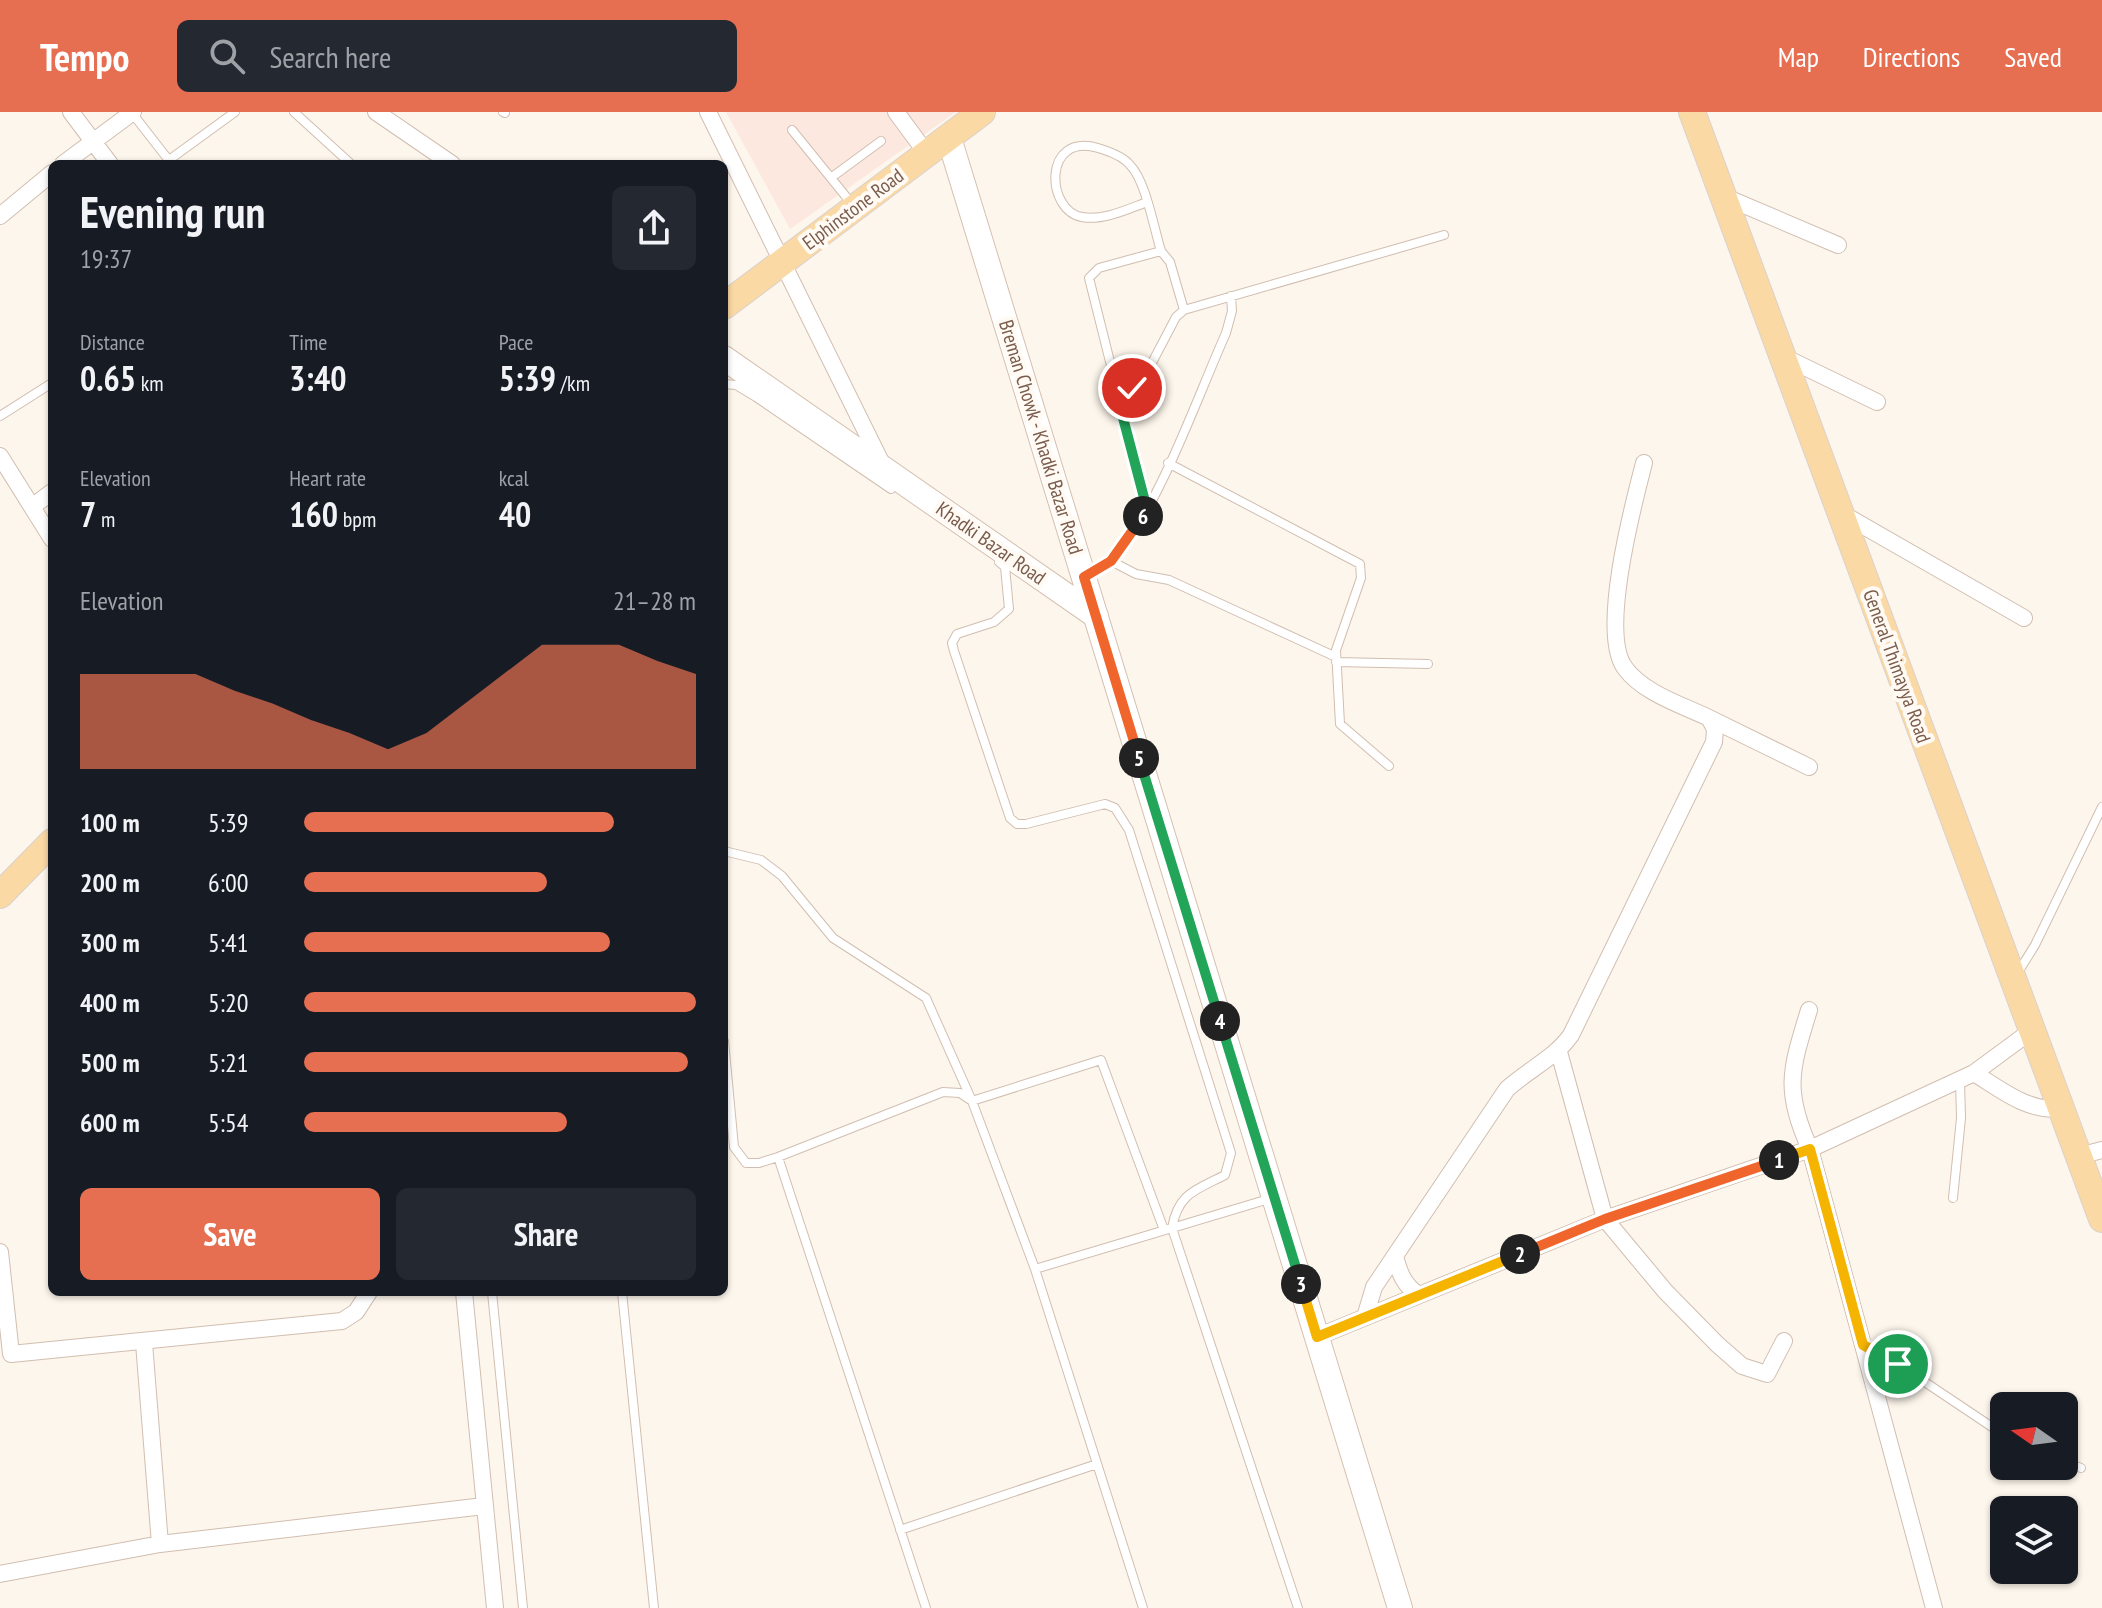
<!DOCTYPE html>
<meta charset="utf-8">
<style>
:root{--surface:#171b24;--page:#242831;--text:#f1f3f6;--muted:#9ea1a6;--accent:#e76f51}
body{margin:0;font-family:"PT Sans Narrow",sans-serif;background:var(--page);color:var(--text);height:100vh;display:flex;flex-direction:column;font-size:30px;white-space:nowrap}
*{box-sizing:border-box;margin:0}
p{font-size:26px;color:var(--muted)}
.icon{flex:none;width:44px;height:44px;fill:none;stroke:currentColor;stroke-width:2;stroke-linecap:round;stroke-linejoin:round}
.map{position:relative;flex:1;overflow:hidden}
.side{position:absolute;left:48px;top:48px;width:680px;height:1136px;display:flex;flex-direction:column;background:var(--surface);border-radius:12px;box-shadow:0 2px 6px #0004}
.side>*{flex:none}
.needle{width:52px;rotate:284deg}
.fabs{position:absolute;left:1990px;top:1280px;display:grid;gap:16px}
.fabs a{display:grid;place-items:center;width:88px;height:88px;border-radius:12px;background:var(--surface);box-shadow:0 2px 6px #0004;font-size:40px}
.pin{position:absolute;display:grid;place-items:center;width:68px;height:68px;color:#fff;margin:-34px;border:4px solid #fff;border-radius:50%;box-shadow:0 2px 8px #0007}
.km{position:absolute;width:40px;height:40px;margin:-20px;border-radius:50%;background:#222;color:#fff;font-size:22px;line-height:40px;text-align:center}
.round{display:grid;place-items:center;flex:none;width:84px;height:84px;border-radius:12px;background:var(--page)}
.headline{display:flex;align-items:center;justify-content:space-between;height:136px;padding:0 32px}
h1{font-size:44px;font-weight:800;line-height:60px}
.metrics{display:grid;grid-template-columns:repeat(3,1fr);gap:12px;height:136px;padding:8px 32px}
.metrics div{display:grid;align-content:center}
.metrics b{font-size:34px;font-weight:800}
.metrics small{font-size:22px;font-weight:400}
.metrics p{font-size:22px}
.chart{height:224px;padding:16px 32px}
.chart p{display:flex;justify-content:space-between}
.chart svg{width:100%;height:144px;margin-top:8px;fill:var(--accent);opacity:.7}
.button{display:flex;gap:16px;margin-top:auto;padding:16px 32px}
.button a{flex:1;height:92px;border-radius:12px;background:var(--accent);color:#fff;font-size:32px;font-weight:800;line-height:92px;text-align:center}
.button a+a{background:var(--page);color:var(--text)}
ul{padding:0 32px;list-style:none;font-size:26px}
li{display:grid;grid-template-columns:128px 96px 1fr;align-items:center;height:60px}
li i{height:20px;border-radius:10px;background:var(--accent)}
header{display:flex;align-items:center;gap:48px;box-sizing:border-box;height:112px;padding:0 40px;background:var(--accent);color:#fff}
header strong{font-size:38px}
nav{display:flex;gap:44px;margin-inline-start:auto;font-size:28px}
.search{width:560px;height:72px;background:var(--page);display:flex;align-items:center;gap:20px;box-sizing:border-box;padding:0 28px;border-radius:12px;color:var(--muted);font-size:30px}
.map>svg:first-child{display:block}
.commercial{fill:#fde8e0}
.lines{fill:none;stroke-linecap:round;stroke-linejoin:round}
.lane-casing{stroke:#d1beb0;stroke-width:10}
.street-casing{stroke:#d1beb0;stroke-width:18}
.secondary-casing{stroke:#d6c0b0;stroke-width:26}
.primary-casing{stroke:#dad1cd;stroke-width:28}
.lane{stroke:#fff;stroke-width:8}
.street{stroke:#fff;stroke-width:16}
.secondary{stroke:#fff;stroke-width:24}
.primary{stroke:#fbd9a5;stroke-width:26}
.split-1-casing{stroke:#fff;stroke-width:16}
.split-2-casing{stroke:#fff;stroke-width:16}
.split-3-casing{stroke:#fff;stroke-width:16}
.split-4-casing{stroke:#fff;stroke-width:16}
.split-5-casing{stroke:#fff;stroke-width:16}
.split-6-casing{stroke:#fff;stroke-width:16}
.split-7-casing{stroke:#fff;stroke-width:16}
.split-1{stroke:#f5b400;stroke-width:10}
.split-2{stroke:#f0652b;stroke-width:10}
.split-3{stroke:#f5b400;stroke-width:10}
.split-4{stroke:#22a559;stroke-width:10}
.split-5{stroke:#22a559;stroke-width:10}
.split-6{stroke:#f0652b;stroke-width:10}
.split-7{stroke:#22a559;stroke-width:10}
.labels{text-anchor:middle;dominant-baseline:central;stroke-width:8;stroke-linejoin:round;paint-order:stroke}
.street-label{font-size:20px;fill:#7a5c4d;stroke:#fffaf3}
</style>
<header>
<strong>Tempo</strong>
<div class="search"><svg class="icon" aria-label="search" viewBox="0 0 24 24"><circle cx="10" cy="10" r="6"/><path d="M15 15l6 6"/></svg>Search here</div>
<nav><a>Map</a><a>Directions</a><a>Saved</a></nav>
</header>
<div class="map">
<svg width="2102" height="1496" viewBox="0 0 2102 1496">
<rect width="100%" height="100%" fill="#fdf6ec"/>
<path class="commercial" d="M 726,0 L 956,0 L 790,117 Z"/>
<g class="lines">
<defs>
<path id="lane" d="M 294,0 L 351,52
M 503,0 L 505,1
M 132,1 L 171,51
M 792,18 L 852,92
M 169,48 L 235,0
M 832,65 L 881,29
M 1147,90 C 1128,97 1103,109 1082,105 C 1046,99 1042,20 1098,36 C 1108,39 1123,44 1130,53 C 1146,69 1154,117 1161,139
M 724,272 L 736,273 L 756,285 L 891,377
M 1117,283 L 1144,266 L 1176,205 L 1184,198 L 1444,123
M 0,304 L 52,271
M 1168,351 L 1360,452 L 1361,466 L 1336,538 L 1340,612 L 1389,654
M 1147,397 L 1089,166 L 1099,156 L 1161,139 L 1170,150 L 1184,198
M 1111,449 L 1136,462 L 1169,468 L 1336,545
M 999,450 L 1005,455 L 1009,497 L 994,510 L 957,522 L 952,531 L 954,539 L 1010,706 L 1017,712 L 1026,712 L 1105,692 L 1115,696 L 1129,718 L 1231,1041 L 1225,1063 C 1196,1078 1178,1081 1172,1116 L 1298,1496
M 1088,463 C 1101,455 1113,449 1122,437 C 1164,381 1197,286 1226,221 L 1232,199 L 1231,184
M 1336,550 L 1428,552
M 724,739 L 761,748 L 782,764 L 833,826 L 926,886 L 972,989 L 1101,948 L 1164,1118
M 2017,862 L 2035,833 L 2102,695
M 724,929 L 734,1035 L 746,1051 L 759,1051 L 778,1045 L 943,980 L 960,981 L 972,989 L 1035,1157 L 1143,1496
M 778,1045 L 926,1496
M 1953,1086 L 1961,1006 L 1960,968
M 1035,1157 L 1272,1086
M 492,1180 L 523,1496
M 622,1180 L 654,1496
M 1863,1233 L 1880,1240 L 2004,1323
M 2064,1349 L 2081,1356
M 900,1418 L 1097,1352"/>
<path id="street" d="M 71,0 L 110,52
M 376,0 L 452,52
M 708,0 L 883,354
M 896,0 L 927,42
M 63,52 L 133,0
M 1723,84 L 1838,133
M 0,104 L 52,61
M 1782,244 L 1877,290
M 0,344 L 52,427
M 33,394 L 52,380
M 1841,401 L 2024,506
M 1709,606 L 1809,655
M 1809,898 C 1791,957 1783,978 1810,1037 L 1934,1496
M 1559,940 L 1605,1107 L 1665,1179 L 1717,1232 L 1742,1254 L 1767,1262 L 1784,1229
M 1974,961 C 2003,979 2028,1000 2063,997
M 2079,1044 L 2102,1038
M 0,1140 L 11,1242 L 342,1209 L 356,1200 L 369,1180
M 1395,1144 C 1399,1160 1404,1174 1419,1183
M 464,1180 L 495,1496
M 1365,1205 L 1374,1175 L 1507,977 C 1529,957 1555,946 1571,923 L 1714,630 L 1715,617 L 1709,606 C 1682,593 1643,581 1625,556 C 1599,521 1633,393 1644,351
M 1317,1225 L 1605,1107 L 1810,1037 L 1974,961 L 2031,919
M 144,1231 L 160,1432
M 0,1462 L 160,1432 L 484,1394"/>
<path id="secondary" d="M 949,26 L 1400,1496
M 724,246 L 1096,504"/>
<path id="primary" d="M 1692,0 L 2102,1107
M 724,194 L 982,0
M 0,783 L 52,730"/>
</defs>
<use href="#lane" class="lane-casing"/>
<use href="#street" class="street-casing"/>
<use href="#secondary" class="secondary-casing"/>
<use href="#primary" class="primary-casing"/>
<use href="#lane" class="lane"/>
<use href="#street" class="street"/>
<use href="#secondary" class="secondary"/>
<use href="#primary" class="primary"/>
</g>
<g class="lines">
<defs>
<path id="split-1" d="M 1779,1048 L 1810,1037 L 1863,1233 L 1898,1252"/>
<path id="split-2" d="M 1520,1142 L 1605,1107 L 1779,1048"/>
<path id="split-3" d="M 1301,1172 L 1317,1225 L 1520,1142"/>
<path id="split-4" d="M 1220,909 L 1301,1172"/>
<path id="split-5" d="M 1139,646 L 1220,909"/>
<path id="split-6" d="M 1139,646 L 1084,465 L 1111,449 L 1143,404"/>
<path id="split-7" d="M 1132,276 L 1117,283 L 1147,397 L 1143,404"/>
</defs>
<use href="#split-1" class="split-1-casing"/>
<use href="#split-2" class="split-2-casing"/>
<use href="#split-3" class="split-3-casing"/>
<use href="#split-4" class="split-4-casing"/>
<use href="#split-5" class="split-5-casing"/>
<use href="#split-6" class="split-6-casing"/>
<use href="#split-7" class="split-7-casing"/>
<use href="#split-1" class="split-1"/>
<use href="#split-2" class="split-2"/>
<use href="#split-3" class="split-3"/>
<use href="#split-4" class="split-4"/>
<use href="#split-5" class="split-5"/>
<use href="#split-6" class="split-6"/>
<use href="#split-7" class="split-7"/>
</g>
<g class="labels">
<g class="street-label">
<text transform="translate(853 97) rotate(-37)">Elphinstone Road</text>
<text transform="translate(1041 325) rotate(73)">Breman Chowk - Khadki Bazar Road</text>
<text transform="translate(991 431) rotate(35)">Khadki Bazar Road</text>
<text transform="translate(1897 554) rotate(70)">General Thimayya Road</text>
</g>
</g>
</svg>
<div class="fabs">
<a><svg class="needle" viewBox="-14 -14 28 28"><path d="M0-13l5 13h-10z" fill="#e53935"/><path d="M0 13l5-13h-10z" fill="#9ea1a6"/></svg></a>
<a><svg class="icon" aria-label="layers" viewBox="0 0 24 24"><path d="M12 4l9 5-9 5-9-5zM3 14l9 5 9-5"/></svg></a>
</div>
<div class="pin" style="left:1898px;top:1252px;background:#1e9e55"><svg class="icon" aria-label="arrive" viewBox="0 0 24 24"><path d="M6 21V4h12l-3 4 3 4H6"/></svg></div>
<div class="pin" style="left:1132px;top:276px;background:#d93025"><svg class="icon" aria-label="check" viewBox="0 0 24 24"><path d="M5 12l5 5 9-10"/></svg></div>
<b class="km" style="left:1779px;top:1048px">1</b>
<b class="km" style="left:1520px;top:1142px">2</b>
<b class="km" style="left:1301px;top:1172px">3</b>
<b class="km" style="left:1220px;top:909px">4</b>
<b class="km" style="left:1139px;top:646px">5</b>
<b class="km" style="left:1143px;top:404px">6</b>
<section class="side">
<div class="headline"><div><h1>Evening run</h1><p>19:37</p></div><a class="round"><svg class="icon" aria-label="share" viewBox="0 0 24 24"><path d="M12 15V3M7 8l5-5 5 5M5 13v7h14v-7"/></svg></a></div>
<div class="metrics">
<div><p>Distance</p><b>0.65<small> km</small></b></div>
<div><p>Time</p><b>3:40</b></div>
<div><p>Pace</p><b>5:39<small> /km</small></b></div>
</div>
<div class="metrics">
<div><p>Elevation</p><b>7<small> m</small></b></div>
<div><p>Heart rate</p><b>160<small> bpm</small></b></div>
<div><p>kcal</p><b>40</b></div>
</div>
<div class="chart"><p><span>Elevation</span>21–28 m</p>
<svg viewBox="0 0 160 44" preserveAspectRatio="none"><path d="M0 44V15L10 15L20 15L30 15L40 20L50 24L60 29L70 33L80 38L90 33L100 24L110 15L120 6L130 6L140 6L150 11L160 15V44z"/></svg>
</div>
<ul>
<li><b>100 m</b>5:39<i style="width:79%"></i></li>
<li><b>200 m</b>6:00<i style="width:62%"></i></li>
<li><b>300 m</b>5:41<i style="width:78%"></i></li>
<li><b>400 m</b>5:20<i style="width:100%"></i></li>
<li><b>500 m</b>5:21<i style="width:98%"></i></li>
<li><b>600 m</b>5:54<i style="width:67%"></i></li>
</ul>
<div class="button"><a>Save</a><a>Share</a></div>
</section>
</div>
